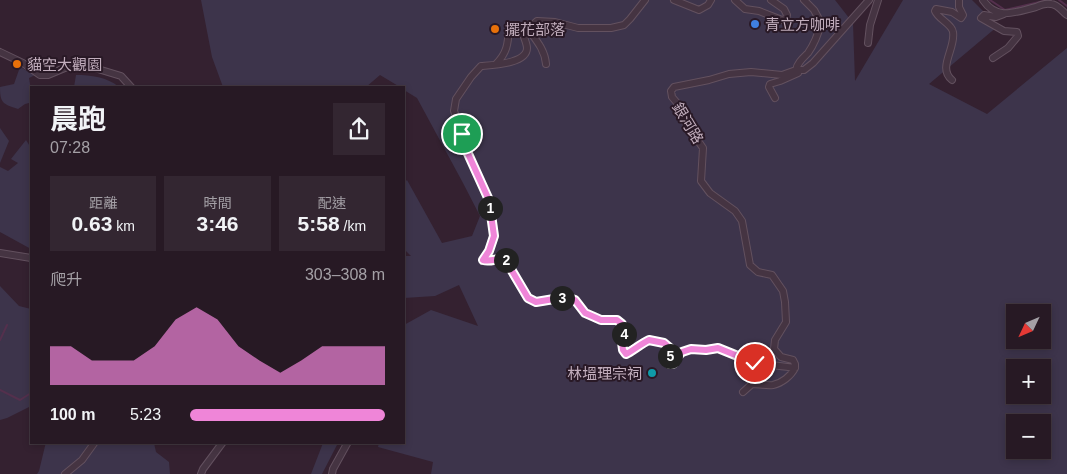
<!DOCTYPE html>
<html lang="zh-TW">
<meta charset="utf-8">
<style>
:root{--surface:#271924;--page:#332631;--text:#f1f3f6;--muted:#a4a0a6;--line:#433841;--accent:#ef85d8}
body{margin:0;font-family:Arial,"Noto Sans TC",sans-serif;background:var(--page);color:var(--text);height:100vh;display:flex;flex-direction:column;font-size:19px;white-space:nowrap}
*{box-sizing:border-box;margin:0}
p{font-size:16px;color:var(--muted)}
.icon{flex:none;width:28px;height:28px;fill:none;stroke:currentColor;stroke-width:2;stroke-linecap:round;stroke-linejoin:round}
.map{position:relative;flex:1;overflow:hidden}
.side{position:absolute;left:30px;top:86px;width:375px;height:358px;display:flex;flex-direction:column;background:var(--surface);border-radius:0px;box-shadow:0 2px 8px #0003,0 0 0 1px var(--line)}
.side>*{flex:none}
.needle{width:32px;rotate:226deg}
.controls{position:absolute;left:1006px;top:304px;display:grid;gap:10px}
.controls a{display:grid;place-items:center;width:45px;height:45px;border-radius:0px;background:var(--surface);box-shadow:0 2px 8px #0003,0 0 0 1px var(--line);font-size:25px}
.pin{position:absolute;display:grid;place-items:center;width:42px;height:42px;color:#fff;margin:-21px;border:2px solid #fff;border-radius:50%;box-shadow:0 1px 5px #0007}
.km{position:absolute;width:25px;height:25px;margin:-12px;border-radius:50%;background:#222;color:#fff;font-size:14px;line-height:25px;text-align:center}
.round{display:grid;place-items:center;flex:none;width:52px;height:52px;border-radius:0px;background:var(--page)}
.headline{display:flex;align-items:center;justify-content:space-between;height:85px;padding:0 20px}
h1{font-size:28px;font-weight:700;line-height:38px}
.metrics{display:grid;grid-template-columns:repeat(3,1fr);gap:8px;height:85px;padding:5px 20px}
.metrics div{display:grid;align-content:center;border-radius:0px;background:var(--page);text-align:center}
.metrics b{font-size:21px;font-weight:700}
.metrics small{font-size:14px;font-weight:400}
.metrics p{font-size:14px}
.chart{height:140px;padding:10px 20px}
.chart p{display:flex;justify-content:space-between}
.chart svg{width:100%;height:90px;margin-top:5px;fill:var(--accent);opacity:.7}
ul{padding:0 20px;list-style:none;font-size:16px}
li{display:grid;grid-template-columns:80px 60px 1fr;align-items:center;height:38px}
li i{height:12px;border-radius:6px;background:var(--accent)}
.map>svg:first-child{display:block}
.green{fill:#3d344b;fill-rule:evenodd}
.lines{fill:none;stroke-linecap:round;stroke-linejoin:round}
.stream{stroke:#54304d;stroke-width:2}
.minor-casing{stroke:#63515f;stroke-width:8}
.minor{stroke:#453442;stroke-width:6}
.route-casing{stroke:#fff;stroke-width:10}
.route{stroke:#ef85d8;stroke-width:6}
.shop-dot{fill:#3f7fe0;stroke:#291926;stroke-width:2}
.food-dot{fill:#e8710a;stroke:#291926;stroke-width:2}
.culture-dot{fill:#0f9aa8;stroke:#291926;stroke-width:2}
.labels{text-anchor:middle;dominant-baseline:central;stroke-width:4;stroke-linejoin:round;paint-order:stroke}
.poi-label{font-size:15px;fill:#c2aebd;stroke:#291926;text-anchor:start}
.street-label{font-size:15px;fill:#c2aebd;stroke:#291926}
</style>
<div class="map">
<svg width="1067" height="474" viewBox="0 0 1067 474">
<rect width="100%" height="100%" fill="#342130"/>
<path class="green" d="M 201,0 L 835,0 L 853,23 L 855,81 L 903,0 L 972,0 L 998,26 L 929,84 L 987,114 L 1067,48 L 1067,474 L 431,474 L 433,462 L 378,447 L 379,443 L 404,442 L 404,325 L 431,310 L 478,326 L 459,285 L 435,296 L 404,298 L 404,256 L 411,256 L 404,249 L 404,183 L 407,180 L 442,243 L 472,236 L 480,216 L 463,183 L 417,98 L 404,90 L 404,88 L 400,87 L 380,75 L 366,87 L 223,87 L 212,57 ZM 1015,312 L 1042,312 L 1042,340 L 1015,340 ZM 1015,368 L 1042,368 L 1042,395 L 1015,395 ZM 1015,422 L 1042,422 L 1042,450 L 1015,450 Z
M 20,67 L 35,75 L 29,78 L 31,90 L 31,108 L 29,103 L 25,104 L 18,109 C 3,104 0,103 0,87 L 14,84 Z
M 76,75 C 91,75 107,77 119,87 L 74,87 Z
M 0,128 L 9,141 L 0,163 Z
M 26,140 L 31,148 L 31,249 L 0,232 L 0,167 L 8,171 L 18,163 L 11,159 Z
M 0,286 L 19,306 L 31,309 L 31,406 L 7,418 L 0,420 Z
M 46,442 L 154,443 L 156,452 L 169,462 L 170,474 L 37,474 L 39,471 Z
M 323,443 L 338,443 L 322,474 L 311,474 Z"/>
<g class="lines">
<path class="stream" d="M 990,0 L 1005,10 L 1048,0
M 1059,0 L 1067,6
M 0,340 L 7,325
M 0,390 L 20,400 L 31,393"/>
<defs>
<path id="minor" d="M 645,0 L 630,19 L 624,25 L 611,28 L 578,28 L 555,22 L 537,21 L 528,29 L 524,37 C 525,40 527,45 527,48 C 527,64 492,65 481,66 L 471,77 L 456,99 L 454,111 L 463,134 L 465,147 L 489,200 L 495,236 L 489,251 L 483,260 C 491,262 497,258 505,259 C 511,269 524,299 536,302 C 541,303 549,300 555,299 C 561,299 567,296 574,300 C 578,302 580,307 584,311 C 587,315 595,319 601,320 C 608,322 617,317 622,324 C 628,333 618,345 626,354 C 632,352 642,344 649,340 L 664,343 L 670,348 L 668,363 L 670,364 L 673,363 C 681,347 689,350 705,350 C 710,350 715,347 720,349 C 732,352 744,361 756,363 C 769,365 782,366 795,368 L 795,364 L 793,360 L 781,357 L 774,349 L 775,340 L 786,322 L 785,302 L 783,291 L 772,275 L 758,272 L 750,265 L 742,221 L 735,211 L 710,193 L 701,181 L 703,148 L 683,119 L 678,104 L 672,97 L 671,91 L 674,87 L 709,80 L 729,74 L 751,72 L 782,75 L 796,70 L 804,70 L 813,63 L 869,0
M 674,0 L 699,10 L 708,5 L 711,0
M 735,0 L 745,9 L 759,11 L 782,20 L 786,19 L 787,15 L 784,9 L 771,0
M 983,0 C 997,21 1015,12 1036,7 C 1040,5 1046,3 1051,4 C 1057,4 1062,11 1067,15
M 528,29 C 536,40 545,50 546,64
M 868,43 L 870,25 L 878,0
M 0,52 L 23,63 L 40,75 L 48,75 L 72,65 L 88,66 L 121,76 L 132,88
M 993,58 L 1008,48 L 1018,36 L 1017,32 L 1004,31 L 981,18 L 984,15 L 996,17 L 1004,14
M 496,64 C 507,53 508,44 509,28
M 796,70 C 797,63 803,58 808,53 C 815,43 818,35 821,23 L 814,10 L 804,0
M 952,80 C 937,68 956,48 953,32 C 952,24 938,19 935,11 L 936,9 L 952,12 L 961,18 L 963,15 L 959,7 L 959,0
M 775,98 L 769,87 L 770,84 L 780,81 L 798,73
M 0,253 L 31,258
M 743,392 L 752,384 C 758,384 767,386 773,385 C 782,383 791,376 795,368
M 65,474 L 82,460 L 95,442
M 201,474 L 203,469 L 223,442
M 332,474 L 333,469 L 348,442"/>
</defs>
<use href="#minor" class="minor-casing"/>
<use href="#minor" class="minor"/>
</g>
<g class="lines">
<defs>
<path id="route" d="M 462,134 L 465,147 L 489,200 L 494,236 L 489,251 L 483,260 C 491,262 497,258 505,259 L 528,298 L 536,302 L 566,297 L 575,300 L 585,313 L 592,316 L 601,320 L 617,320 L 622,324 L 624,331 L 622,342 L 623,350 L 626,354 C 631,352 642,343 649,340 L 664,343 L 670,348 L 668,363 L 670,364 L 673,364 L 676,358 L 682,352 L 691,349 L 706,350 L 718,348 L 755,363"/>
</defs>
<use href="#route" class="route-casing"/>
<use href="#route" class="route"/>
</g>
<circle class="shop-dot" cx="755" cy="24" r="5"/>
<g class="food-dot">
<circle cx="495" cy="29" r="5"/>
<circle cx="17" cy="64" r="5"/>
</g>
<circle class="culture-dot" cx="652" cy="373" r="5"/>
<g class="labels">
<g class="poi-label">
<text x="765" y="24">青立方咖啡</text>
<text x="505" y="29">擺花部落</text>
<text x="27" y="64">貓空大觀園</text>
<text x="642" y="373" text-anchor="end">林塭理宗祠</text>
</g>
<g class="street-label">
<text transform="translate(688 123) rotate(59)">銀河路</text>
</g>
</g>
</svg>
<div class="controls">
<a><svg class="needle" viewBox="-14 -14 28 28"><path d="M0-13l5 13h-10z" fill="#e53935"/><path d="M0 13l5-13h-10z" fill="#a4a0a6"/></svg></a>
<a>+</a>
<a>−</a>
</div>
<div class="pin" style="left:462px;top:134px;background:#1e9e55"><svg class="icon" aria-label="arrive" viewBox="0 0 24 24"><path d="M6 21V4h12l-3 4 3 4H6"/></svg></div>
<div class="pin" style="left:755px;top:363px;background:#d93025"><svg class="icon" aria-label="check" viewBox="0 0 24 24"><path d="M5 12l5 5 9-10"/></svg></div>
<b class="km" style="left:490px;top:208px">1</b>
<b class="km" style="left:506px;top:260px">2</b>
<b class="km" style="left:562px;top:298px">3</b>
<b class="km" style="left:624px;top:334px">4</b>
<b class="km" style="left:670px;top:356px">5</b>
<section class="side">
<div class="headline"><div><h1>晨跑</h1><p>07:28</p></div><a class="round"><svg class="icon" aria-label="share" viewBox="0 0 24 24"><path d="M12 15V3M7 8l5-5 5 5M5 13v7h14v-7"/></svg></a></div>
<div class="metrics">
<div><p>距離</p><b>0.63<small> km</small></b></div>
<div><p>時間</p><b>3:46</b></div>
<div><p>配速</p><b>5:58<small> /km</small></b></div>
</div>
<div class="chart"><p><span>爬升</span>303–308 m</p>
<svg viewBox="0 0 160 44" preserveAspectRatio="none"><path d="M0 44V25L10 25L20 32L30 32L40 32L50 25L60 12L70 6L80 12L90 25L100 32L110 38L120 32L130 25L140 25L150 25L160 25V44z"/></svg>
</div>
<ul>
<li><b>100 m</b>5:23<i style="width:100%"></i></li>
</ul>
</section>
</div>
